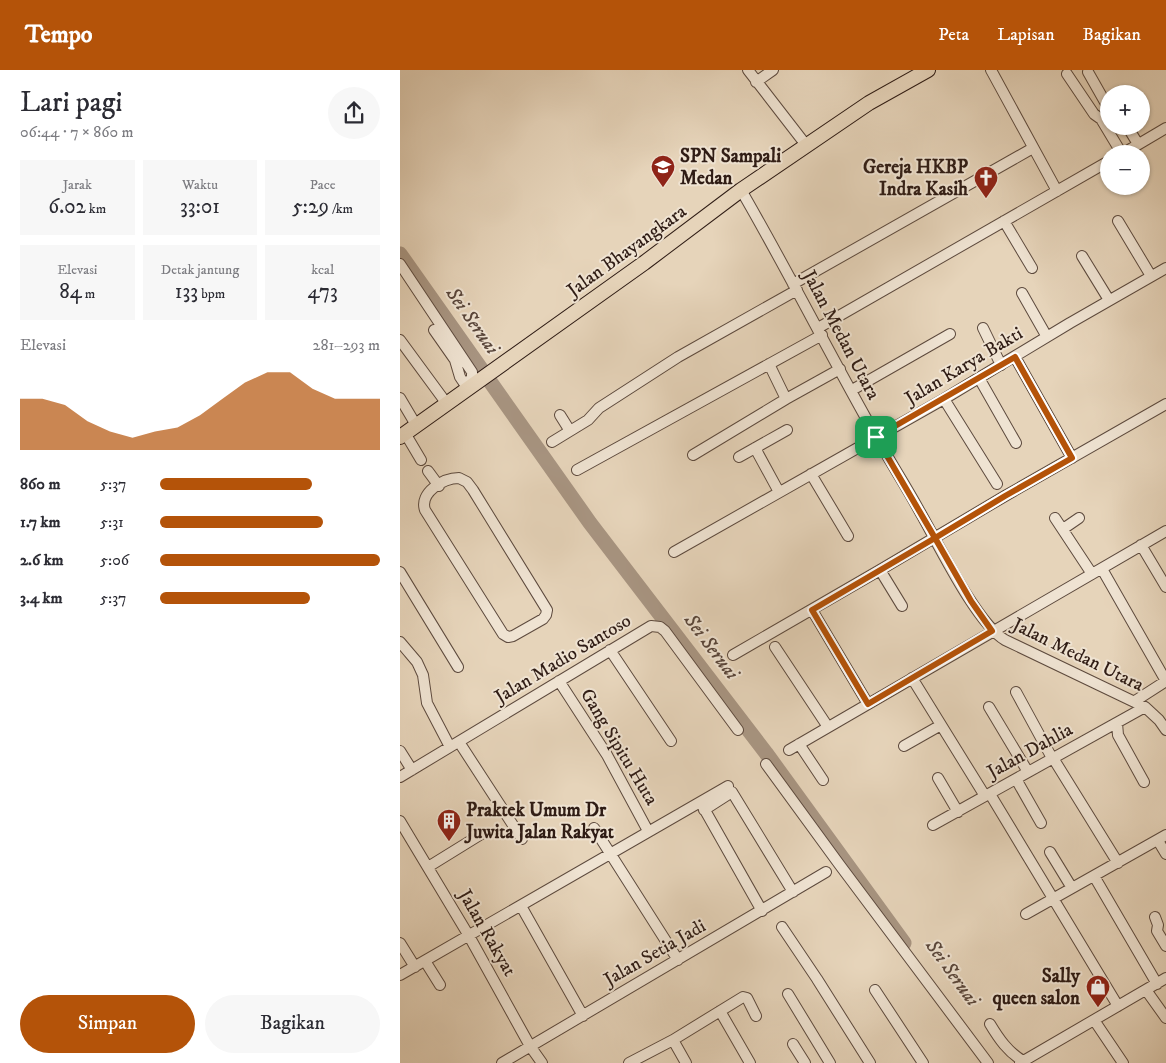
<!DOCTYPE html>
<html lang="id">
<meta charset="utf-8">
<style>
:root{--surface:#fff;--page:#f7f7f7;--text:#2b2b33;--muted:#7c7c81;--accent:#b45309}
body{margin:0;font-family:"IM FELL DW Pica",serif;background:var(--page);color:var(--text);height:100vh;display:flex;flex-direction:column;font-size:19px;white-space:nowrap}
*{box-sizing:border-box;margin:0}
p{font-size:16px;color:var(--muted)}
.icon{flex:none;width:28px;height:28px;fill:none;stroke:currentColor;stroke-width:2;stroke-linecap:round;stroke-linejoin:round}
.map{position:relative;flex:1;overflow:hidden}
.side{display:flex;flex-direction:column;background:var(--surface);width:400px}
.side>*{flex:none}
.tools{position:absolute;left:700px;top:15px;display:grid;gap:10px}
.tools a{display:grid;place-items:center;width:50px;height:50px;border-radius:50%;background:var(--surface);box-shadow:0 1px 4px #0004;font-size:25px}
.pin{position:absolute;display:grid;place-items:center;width:42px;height:42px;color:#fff;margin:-21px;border-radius:10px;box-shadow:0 2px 8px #0006}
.round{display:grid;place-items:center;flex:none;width:52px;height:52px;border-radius:26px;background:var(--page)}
.summary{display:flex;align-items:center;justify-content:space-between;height:85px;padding:0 20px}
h1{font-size:28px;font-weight:600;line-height:38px}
.stats{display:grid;grid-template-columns:repeat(3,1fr);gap:8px;height:85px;padding:5px 20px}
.stats div{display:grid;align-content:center;border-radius:0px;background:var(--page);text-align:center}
.stats b{font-size:21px;font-weight:600}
.stats small{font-size:14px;font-weight:400}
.stats p{font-size:14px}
.chart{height:140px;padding:10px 20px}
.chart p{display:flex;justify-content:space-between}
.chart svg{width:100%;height:90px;margin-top:5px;fill:var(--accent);opacity:.7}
.action{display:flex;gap:10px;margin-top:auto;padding:10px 20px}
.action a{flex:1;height:58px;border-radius:30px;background:var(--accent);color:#fff;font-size:20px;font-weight:600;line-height:58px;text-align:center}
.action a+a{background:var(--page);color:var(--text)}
ul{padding:0 20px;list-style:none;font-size:16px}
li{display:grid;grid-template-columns:80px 60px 1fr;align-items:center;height:38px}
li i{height:12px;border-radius:6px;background:var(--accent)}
header{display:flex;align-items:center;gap:30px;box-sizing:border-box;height:70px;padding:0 25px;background:var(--accent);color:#fff}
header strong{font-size:24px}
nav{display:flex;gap:28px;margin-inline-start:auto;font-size:18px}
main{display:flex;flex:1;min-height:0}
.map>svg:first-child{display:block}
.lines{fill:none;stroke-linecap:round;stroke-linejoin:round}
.river{stroke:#a89582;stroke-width:15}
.minor-casing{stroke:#5d4a3e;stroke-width:12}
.major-casing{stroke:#2f1c15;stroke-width:16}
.minor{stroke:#efe3d2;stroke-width:10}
.major{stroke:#e6d4ba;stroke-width:14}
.route-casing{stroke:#fff;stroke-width:10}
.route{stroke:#b45309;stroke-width:6}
.labels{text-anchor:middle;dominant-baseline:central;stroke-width:4;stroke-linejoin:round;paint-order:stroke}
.poi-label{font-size:19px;font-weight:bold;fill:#2f1c15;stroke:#efe3d2;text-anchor:start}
.street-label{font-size:19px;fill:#2f1c15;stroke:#efe3d2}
.water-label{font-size:20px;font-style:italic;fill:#59463b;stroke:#efe3d2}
</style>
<header>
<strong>Tempo</strong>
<nav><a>Peta</a><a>Lapisan</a><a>Bagikan</a></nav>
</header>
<main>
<section class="side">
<div class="summary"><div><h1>Lari pagi</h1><p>06:44 · 7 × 860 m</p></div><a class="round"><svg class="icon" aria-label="share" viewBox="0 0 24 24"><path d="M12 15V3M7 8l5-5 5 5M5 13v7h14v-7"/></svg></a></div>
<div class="stats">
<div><p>Jarak</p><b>6.02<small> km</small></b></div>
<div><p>Waktu</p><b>33:01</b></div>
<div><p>Pace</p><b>5:29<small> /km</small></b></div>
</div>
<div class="stats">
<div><p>Elevasi</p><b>84<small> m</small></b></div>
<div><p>Detak jantung</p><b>133<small> bpm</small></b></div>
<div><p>kcal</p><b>473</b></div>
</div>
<div class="chart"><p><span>Elevasi</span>281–293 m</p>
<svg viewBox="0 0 160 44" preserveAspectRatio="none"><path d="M0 44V19L10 19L20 22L30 30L40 35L50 38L60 35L70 33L80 27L90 19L100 11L110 6L120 6L130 14L140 19L150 19L160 19V44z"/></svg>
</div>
<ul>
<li><b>860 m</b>5:37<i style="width:69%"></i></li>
<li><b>1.7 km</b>5:31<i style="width:74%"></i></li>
<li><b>2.6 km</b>5:06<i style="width:100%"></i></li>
<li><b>3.4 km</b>5:37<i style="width:68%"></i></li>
</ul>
<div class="action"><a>Simpan</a><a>Bagikan</a></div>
</section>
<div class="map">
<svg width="766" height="993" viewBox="0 0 766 993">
<rect width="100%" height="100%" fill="#e6d4ba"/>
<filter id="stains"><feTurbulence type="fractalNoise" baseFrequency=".004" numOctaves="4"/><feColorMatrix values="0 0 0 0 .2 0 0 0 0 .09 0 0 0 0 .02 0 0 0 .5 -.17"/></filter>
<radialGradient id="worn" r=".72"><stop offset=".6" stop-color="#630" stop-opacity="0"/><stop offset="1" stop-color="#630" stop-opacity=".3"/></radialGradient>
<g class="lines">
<path class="river" d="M 0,184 L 190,453 L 366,683 L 504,873"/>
<defs>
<path id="minor" d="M 348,0 L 406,75
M 591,0 L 657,121
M 688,2 L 705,32 L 709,34
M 667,4 L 694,44 L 701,49 L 722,84
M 356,12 L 373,0
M 727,56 L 738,74
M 722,84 L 766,58
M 341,120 C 388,201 430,285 476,366 C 490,392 506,416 520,442 C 538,473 576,553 605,570 L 745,637 L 759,650 L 766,660
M 604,151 L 632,198
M 718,151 L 751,206
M 682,186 L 709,230
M 0,194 L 72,302 L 72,307 L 66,316
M 393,214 L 633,78
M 622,223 L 647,267
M 418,258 L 709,91
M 583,258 L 601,295
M 34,260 L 55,290 L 60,307 L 68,319
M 0,270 L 47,334
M 615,287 L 672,388
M 369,294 L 386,329
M 579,308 L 616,373
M 452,320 L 550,264
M 0,328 L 16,355
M 544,329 L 597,414
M 160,345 L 170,361
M 5,363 L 21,390
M 152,372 L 188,350 L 199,338 L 278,287 L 397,220
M 355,378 L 379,422
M 293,385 L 386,329 L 440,299
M 339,387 L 387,360
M 177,400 L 422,265
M 28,401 L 39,416
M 411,404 L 448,466
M 59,408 L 67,412 L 73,420 L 147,540 L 146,545 L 143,549 L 113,566 L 108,567 L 103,564 L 25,440 C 19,423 43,408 59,408 Z
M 655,448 L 692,504
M 663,459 L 679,448
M 741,475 L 766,517
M 274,482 L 544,329 L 670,253 L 766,198
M 702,499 L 766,611
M 480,500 L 502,536
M 0,502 L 58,597
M 412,540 L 468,634
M 0,572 L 17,592 L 23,605 L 27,633 L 50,677
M 375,577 L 428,657
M 210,580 L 271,671
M 333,585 L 480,500 L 605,426 L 766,334
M 512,608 L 585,726
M 159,611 L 207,685 L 248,761
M 616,622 L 652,688
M 735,631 L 766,611
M 589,637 L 628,702
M 717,653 L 718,665 L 744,712
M 59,672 L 122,769
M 399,674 L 423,710
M 504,676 L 541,655
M 389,680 L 766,461
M 0,681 L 12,700
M 653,688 L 718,793
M 366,694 L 439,794 L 588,993
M 0,707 L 251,556 L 260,557 L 265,561 L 338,660
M 538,708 L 558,742
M 616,709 L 641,753
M 590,724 L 718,936
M 302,735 L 362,841
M 304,740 L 332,722 L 393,822
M 0,751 L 69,866 L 130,976 L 142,993
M 533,755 L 745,637
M 194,758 L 278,890
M 760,774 L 766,784
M 650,782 L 672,818
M 28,797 L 83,763
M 694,806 L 757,914
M 121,836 L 183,946
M 626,844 L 766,765
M 755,847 L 758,855 L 757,861 L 766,876
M 382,857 L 417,909 L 470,993
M 0,873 L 15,897
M 25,891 L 40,915
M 0,905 L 328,716
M 475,920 L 523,993
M 746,920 L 766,948
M 388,924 L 430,993
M 320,941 L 350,993
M 694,950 L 723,993
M 590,954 C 599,969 608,982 623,991
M 273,970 L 286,993
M 393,974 L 405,993
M 102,993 L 426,802
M 229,993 L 273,970 L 343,927 L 347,928 L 356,946
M 620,993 L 766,908"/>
<path id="major" d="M 0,367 L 244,193 L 341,120 L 469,33 L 528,0"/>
</defs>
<use href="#minor" class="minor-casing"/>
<use href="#major" class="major-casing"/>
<use href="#minor" class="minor"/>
<use href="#major" class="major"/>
</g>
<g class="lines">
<defs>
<path id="route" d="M 476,367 L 535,468 L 412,540 L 468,634 L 592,561 L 571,531 L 535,468 L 605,426 L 672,388 L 615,287 L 476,367"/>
</defs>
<use href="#route" class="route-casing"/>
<use href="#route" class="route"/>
</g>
<defs>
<symbol id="school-pin" viewBox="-11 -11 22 30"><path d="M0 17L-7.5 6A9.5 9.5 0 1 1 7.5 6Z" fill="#8f2418" stroke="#efe3d2"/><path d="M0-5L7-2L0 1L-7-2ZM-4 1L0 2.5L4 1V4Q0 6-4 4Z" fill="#fff"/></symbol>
<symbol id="church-pin" viewBox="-11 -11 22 30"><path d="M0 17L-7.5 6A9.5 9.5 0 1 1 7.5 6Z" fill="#8f2418" stroke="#efe3d2"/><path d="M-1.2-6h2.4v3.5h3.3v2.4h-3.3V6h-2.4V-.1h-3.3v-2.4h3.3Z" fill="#fff"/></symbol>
<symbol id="building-pin" viewBox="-11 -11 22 30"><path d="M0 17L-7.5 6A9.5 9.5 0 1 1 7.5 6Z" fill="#8f2418" stroke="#efe3d2"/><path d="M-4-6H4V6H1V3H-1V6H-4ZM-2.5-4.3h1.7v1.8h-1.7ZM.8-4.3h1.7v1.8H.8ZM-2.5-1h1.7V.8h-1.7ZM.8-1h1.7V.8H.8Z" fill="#fff"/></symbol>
<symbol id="shop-pin" viewBox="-11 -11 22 30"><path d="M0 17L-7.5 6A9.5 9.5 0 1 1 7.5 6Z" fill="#8f2418" stroke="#efe3d2"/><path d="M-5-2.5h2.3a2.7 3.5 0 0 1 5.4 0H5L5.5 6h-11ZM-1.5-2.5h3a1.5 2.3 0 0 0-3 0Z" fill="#fff"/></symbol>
</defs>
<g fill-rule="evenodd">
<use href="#school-pin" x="249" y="83" width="28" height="38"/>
<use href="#church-pin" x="572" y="94" width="28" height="38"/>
<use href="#building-pin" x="35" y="737" width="28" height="38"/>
<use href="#shop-pin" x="684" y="903" width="28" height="38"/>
</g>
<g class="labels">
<g class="poi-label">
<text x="280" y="86">SPN Sampali<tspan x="280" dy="22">Medan</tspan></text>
<text x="568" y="97" text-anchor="end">Gereja HKBP<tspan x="568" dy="22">Indra Kasih</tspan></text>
<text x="66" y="740">Praktek Umum Dr<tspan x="66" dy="22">Juwita Jalan Rakyat</tspan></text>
<text x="680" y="906" text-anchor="end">Sally<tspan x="680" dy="22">queen salon</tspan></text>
</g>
<g class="street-label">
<text transform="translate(227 181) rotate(-36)">Jalan Bhayangkara</text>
<text transform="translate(441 265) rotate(62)">Jalan Medan Utara</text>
<text transform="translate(564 296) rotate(-31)">Jalan Karya Bakti</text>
<text transform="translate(678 585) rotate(26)">Jalan Medan Utara</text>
<text transform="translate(163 589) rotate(-31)">Jalan Madio Santoso</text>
<text transform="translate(219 677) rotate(59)">Gang Sipitu Huta</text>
<text transform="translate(630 681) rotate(-29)">Jalan Dahlia</text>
<text transform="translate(87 863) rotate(60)">Jalan Rakyat</text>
<text transform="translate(255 883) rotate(-30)">Jalan Setia Jadi</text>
</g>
<g class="water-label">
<text transform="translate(72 251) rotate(55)">Sei Seruai</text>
<text transform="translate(311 577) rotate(53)">Sei Seruai</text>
<text transform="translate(552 903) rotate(54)">Sei Seruai</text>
</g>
</g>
<rect width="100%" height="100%" filter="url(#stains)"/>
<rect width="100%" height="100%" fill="url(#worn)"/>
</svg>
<div class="tools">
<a>+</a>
<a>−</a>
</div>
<div class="pin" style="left:476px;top:367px;background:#1e9e55"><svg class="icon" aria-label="arrive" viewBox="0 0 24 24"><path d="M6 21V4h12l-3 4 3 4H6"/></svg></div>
</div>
</main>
